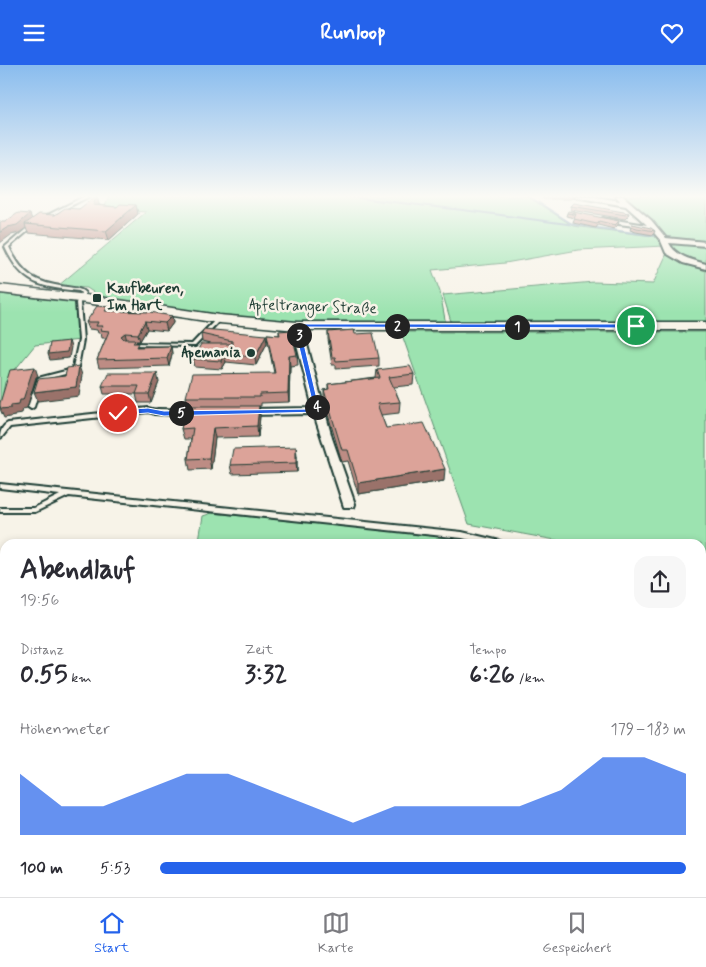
<!DOCTYPE html>
<html lang="de">
<meta charset="utf-8">
<style>
:root{--surface:#fff;--page:#f7f7f7;--text:#2b2b33;--muted:#7c7c81;--line:#e1e1e2;--accent:#2563eb}
body{margin:0;font-family:Mynerve,sans-serif;background:var(--page);color:var(--text);height:100vh;display:flex;flex-direction:column;font-size:19px;white-space:nowrap}
*{box-sizing:border-box;margin:0}
p{font-size:16px;color:var(--muted)}
.icon{flex:none;width:28px;height:28px;fill:none;stroke:currentColor;stroke-width:2;stroke-linecap:round;stroke-linejoin:round}
.map{position:relative;flex:1;overflow:hidden}
.side{position:absolute;left:0px;top:474px;width:706px;height:359px;display:flex;flex-direction:column;background:var(--surface);border-radius:15px 15px 0 0;box-shadow:0 2px 8px #0003}
.side>*{flex:none}
.pin{position:absolute;display:grid;place-items:center;width:42px;height:42px;color:#fff;margin:-21px;border:2px solid #fff;border-radius:50%;box-shadow:0 1px 5px #0007}
.km{position:absolute;width:25px;height:25px;margin:-12px;border-radius:50%;background:#222;color:#fff;font-size:14px;line-height:25px;text-align:center}
.round{display:grid;place-items:center;flex:none;width:52px;height:52px;border-radius:15px;background:var(--page)}
.summary{display:flex;align-items:center;justify-content:space-between;height:85px;padding:0 20px}
h1{font-size:28px;font-weight:700;line-height:38px}
.figures{display:grid;grid-template-columns:repeat(3,1fr);gap:8px;height:85px;padding:5px 20px}
.figures div{display:grid;align-content:center}
.figures b{font-size:25px;font-weight:700}
.figures small{font-size:14px;font-weight:400}
.figures p{font-size:14px}
.chart{height:140px;padding:10px 20px}
.chart p{display:flex;justify-content:space-between}
.chart svg{width:100%;height:90px;margin-top:5px;fill:var(--accent);opacity:.7}
ul{padding:0 20px;list-style:none;font-size:16px}
li{display:grid;grid-template-columns:80px 60px 1fr;align-items:center;height:38px}
li i{height:12px;border-radius:6px;background:var(--accent)}
header{display:flex;justify-content:space-between;align-items:center;height:65px;padding:0 20px;background:var(--accent);color:#fff;font-size:22px;font-weight:700}
.tabs{display:flex;justify-content:space-around;align-items:center;height:70px;border-top:1px solid var(--line);background:var(--surface);font-size:14px;color:var(--muted)}
.tabs a{display:grid;justify-items:center;gap:2px}
.tabs .active{color:var(--accent)}
.map>svg:first-child{display:block}
.green{fill:#9ce3b0;stroke:#5e9072}
.lines{fill:none;stroke-linecap:round;stroke-linejoin:round}
.stream{stroke:#6991a8;stroke-width:2}
.lane-casing{stroke:#1f3d34;stroke-width:4}
.street-casing{stroke:#1f3d34;stroke-width:4}
.secondary-casing{stroke:#1f3d34;stroke-width:3}
.lane{fill:#f7f3e8;fill-rule:evenodd}
.street{fill:#f7f3e8;fill-rule:evenodd}
.secondary{fill:#f7f3e8;fill-rule:evenodd}
.wall{fill:#bd8c84;stroke:#1f3d34}
.shaded-wall{fill:#9a726b;stroke:#1f3d34}
.building{fill:#dca399;stroke:#1f3d34}
.route{fill:#2563eb;stroke:#fff}
.poi-dot{fill:#1f3d34;stroke:#f7f3e8;stroke-width:2}
.labels{text-anchor:middle;dominant-baseline:central;stroke-width:5;stroke-linejoin:round;paint-order:stroke}
.far-poi-label{font-size:15px;font-weight:bold;fill:#1f3d34;stroke:#f7f3e8;text-anchor:start}
.far-street-label{font-size:15px;fill:#1f3d34;stroke:#f7f3e8}
</style>
<header><svg class="icon" aria-label="menu" viewBox="0 0 24 24"><path d="M4 6h16M4 12h16M4 18h16"/></svg>Runloop<svg class="icon" aria-label="heart" viewBox="0 0 24 24"><path d="M12 20l-8-8c-3-5 5-10 8-4 3-6 11-1 8 4z"/></svg></header>
<div class="map">
<svg width="706" height="832" viewBox="0 0 706 832">
<rect width="100%" height="100%" fill="#f7f3e8"/>
<filter id="ink" filterUnits="userSpaceOnUse"><feTurbulence type="fractalNoise" baseFrequency=".02" numOctaves="2"/><feDisplacementMap in="SourceGraphic" scale="10" xChannelSelector="R" yChannelSelector="G"/><feConvolveMatrix kernelMatrix="1 2 1 2 8 2 1 2 1" color-interpolation-filters="sRGB"/></filter>
<g filter="url(#ink)">
<path class="green" d="M 109,131 L 527,131 L 573,161 L 660,172 L 665,181 L 578,185 L 505,198 L 432,205 L 440,227 L 446,260 L 297,259 L 219,252 L 94,233 L 93,227 L 87,223 L 58,221 L 146,147 L 104,144 Z
M 621,131 L 706,131 L 706,178 L 665,174 Z
M 666,176 L 706,179 L 706,201 L 678,191 Z
M 668,186 L 706,203 L 706,260 L 452,260 L 443,230 L 594,217 L 653,219 Z
M 0,229 L 76,238 L 80,275 L 35,280 L 5,317 L 0,343 Z
M 401,267 L 706,267 L 706,489 L 701,490 L 701,479 L 577,479 L 469,459 Z
M 212,448 L 454,472 L 482,479 L 205,479 L 199,475 L 203,451 Z"/>
<g class="lines">
<path class="stream" d="M 340,131 L 463,145 L 657,171
M 528,131 L 572,159
M 665,172 L 706,177"/>
<defs>
<path id="lane" d="M 85,131 L 90,131 L 45,154 L 42,153 Z
M 32,159 L 35,160 L 9,182 C 23,211 36,218 67,222 C 74,223 80,223 85,228 L 80,238 L 83,275 L 78,302 L 73,307 L 42,315 L 34,342 L 31,344 L 28,342 L 38,313 L 69,305 L 73,302 L 79,275 L 76,238 L 81,228 L 79,226 C 41,222 22,220 5,182 Z
M 217,253 L 221,254 L 195,281 L 131,280 L 129,279 L 131,278 L 192,279 Z
M 148,343 L 160,346 L 161,347 L 158,349 L 148,347 L 10,362 L 2,372 L 0,373 C 0,367 2,361 8,358 Z
M 0,419 L 462,467 L 500,476 L 502,477 L 503,479 L 488,479 L 462,473 L 69,431 L 35,447 L 0,447 L 0,443 L 34,443 L 60,430 L 0,423 Z
M 706,503 L 706,509 L 701,511 L 701,505 Z
M 701,535 L 706,537 L 706,543 L 701,541 Z
M 706,549 L 706,555 L 701,556 L 701,550 Z
M 0,578 L 5,579 L 5,585 L 0,584 Z
M 706,725 L 706,735 L 701,736 L 701,726 Z
M 175,828 L 185,828 L 184,832 L 174,832 Z
M 465,828 L 481,828 L 479,832 L 464,832 Z"/>
<path id="street" d="M 569,131 L 590,131 L 620,136 L 616,131 L 623,131 L 651,155 L 666,173 L 706,177 L 706,181 L 669,178 C 675,191 692,195 706,199 L 706,204 L 683,198 L 666,188 L 661,176 L 650,163 L 603,157 L 599,155 L 603,153 L 647,160 L 626,141 Z
M 297,258 L 302,261 L 332,373 L 355,439 L 354,442 L 344,442 L 343,439 L 314,349 L 243,350 L 237,347 L 243,344 L 313,343 L 292,261 Z
M 158,344 L 200,345 L 206,348 L 200,351 L 154,349 L 152,347 L 154,345 Z"/>
<path id="secondary" d="M 0,220 L 79,229 L 219,250 L 297,257 L 706,257 L 706,265 L 297,265 L 219,258 L 79,237 L 0,228 Z"/>
</defs>
<use href="#lane" class="lane-casing"/>
<use href="#street" class="street-casing"/>
<use href="#secondary" class="secondary-casing"/>
<use href="#lane" class="lane"/>
<use href="#street" class="street"/>
<use href="#secondary" class="secondary"/>
</g>
<path class="wall" d="M 542,131 L 573,131 L 572,134 L 543,134 L 543,132 Z
M 99,139 L 99,140 L 117,142 L 136,140 L 138,149 L 109,175 L 28,168 L 26,163 L 19,168 L 11,170 L 5,157 L 32,154 L 55,150 Z
M 571,141 L 629,148 L 628,151 L 625,154 L 571,145 Z
M 567,148 L 619,156 L 618,160 L 614,164 L 598,160 L 596,163 L 573,158 L 575,153 L 566,151 Z
M 632,159 L 655,166 L 653,170 L 636,167 L 630,165 Z
M 110,246 L 172,251 L 173,258 L 167,266 L 147,264 L 140,276 L 136,276 L 136,278 L 139,282 L 171,281 L 172,289 L 169,301 L 99,303 L 97,295 L 106,273 L 102,273 L 101,268 L 98,268 L 97,265 L 89,264 L 86,257 Z
M 279,266 L 297,290 L 298,300 L 290,301 L 289,337 L 261,338 L 261,341 L 259,341 L 260,351 L 258,372 L 215,373 L 211,404 L 190,405 L 188,394 L 191,374 L 184,374 L 181,364 L 188,341 L 186,332 L 274,308 L 268,278 L 267,269 L 279,270 Z
M 328,267 L 355,269 L 379,293 L 379,301 L 336,304 L 336,300 L 332,300 L 328,274 Z
M 201,269 L 267,278 L 256,300 L 226,297 L 222,304 L 195,302 L 193,294 L 210,279 L 202,277 Z
M 377,305 L 414,309 L 413,320 L 394,322 L 400,337 L 399,348 L 381,350 L 386,363 L 444,416 L 358,429 L 348,396 L 342,397 L 324,336 L 324,325 L 328,324 L 328,319 L 376,313 Z
M 159,317 L 151,338 L 138,338 L 136,329 L 104,329 L 102,321 Z
M 297,390 L 297,407 L 232,409 L 230,400 Z"/>
<path class="shaded-wall" d="M 97,131 L 99,139 L 96,148 L 93,140 Z
M 136,140 L 138,149 L 109,175 L 106,166 Z
M 30,149 L 33,157 L 25,159 L 26,163 L 19,168 L 11,170 L 0,178 L 0,167 L 8,162 Z
M 619,156 L 618,160 L 614,164 L 615,160 Z
M 172,251 L 173,258 L 167,266 L 165,258 Z
M 145,256 L 147,264 L 140,276 L 138,269 Z
M 125,268 L 127,276 L 123,278 L 121,271 Z
M 266,270 L 267,278 L 256,300 L 255,292 Z
M 69,276 L 71,282 L 69,293 L 50,295 L 48,289 Z
M 171,281 L 172,289 L 169,301 L 167,293 Z
M 224,289 L 226,297 L 222,304 L 221,296 Z
M 289,291 L 290,301 L 289,337 L 288,328 Z
M 79,301 L 82,310 L 79,331 L 38,336 L 34,327 L 76,322 Z
M 35,302 L 38,311 L 36,312 L 27,343 L 23,344 L 22,348 L 15,349 L 15,351 L 4,353 L 0,344 L 0,342 L 11,340 L 20,335 L 33,304 Z
M 157,308 L 159,317 L 151,338 L 149,329 Z
M 259,341 L 260,351 L 258,372 L 257,361 Z
M 213,363 L 215,373 L 211,404 L 209,393 Z
M 296,382 L 297,390 L 297,407 L 296,398 Z
M 445,404 L 444,416 L 358,429 L 358,418 Z"/>
<path class="building" d="M 96,131 L 97,131 L 93,140 L 117,142 L 120,139 L 136,140 L 106,166 L 25,159 L 39,149 L 55,150 L 65,143 L 79,144 Z
M 574,138 L 629,148 L 626,150 L 571,141 Z
M 568,146 L 619,156 L 615,160 L 599,156 L 597,159 L 574,154 L 576,149 L 567,148 Z
M 18,148 L 30,149 L 17,160 L 8,162 L 0,167 L 0,157 L 5,157 Z
M 632,159 L 651,163 L 655,166 L 637,163 L 631,161 Z
M 97,241 L 108,242 L 105,246 L 150,247 L 172,251 L 165,258 L 145,256 L 138,269 L 125,268 L 121,271 L 124,274 L 135,274 L 133,278 L 139,278 L 137,282 L 171,281 L 167,293 L 97,295 L 109,266 L 100,265 L 103,261 L 96,261 L 98,257 L 86,257 Z
M 204,264 L 266,270 L 255,292 L 224,289 L 221,296 L 193,294 L 201,279 L 232,279 L 232,276 L 201,269 Z
M 291,265 L 297,290 L 289,291 L 288,328 L 260,329 L 260,332 L 186,332 L 192,309 L 275,308 L 267,269 L 280,270 L 279,266 Z
M 354,265 L 355,269 L 373,268 L 379,293 L 336,296 L 335,292 L 332,292 L 328,267 Z
M 69,276 L 67,287 L 48,289 L 50,278 Z
M 79,301 L 76,322 L 34,327 L 38,314 L 65,311 L 67,303 Z
M 410,301 L 414,309 L 389,312 L 400,337 L 377,339 L 386,363 L 424,358 L 445,404 L 358,418 L 348,385 L 342,385 L 324,325 L 329,324 L 328,319 L 380,313 L 377,305 Z
M 35,302 L 33,304 L 23,335 L 20,335 L 19,339 L 11,340 L 11,343 L 0,344 L 1,342 L 0,342 L 0,338 L 10,305 Z
M 108,308 L 157,308 L 149,329 L 136,329 L 139,321 L 102,321 Z
M 186,341 L 259,341 L 257,361 L 213,363 L 209,393 L 188,394 L 193,363 L 181,364 Z
M 296,382 L 296,398 L 230,400 L 233,384 Z"/>
</g>
<linearGradient id="sky" x2="0" y2="1"><stop stop-color="#89bcee"/><stop offset="0.53" stop-color="#fbfaf5"/><stop offset="1" stop-color="#fbfaf5" stop-opacity="0"/></linearGradient>
<rect width="706" height="248" fill="url(#sky)"/>
<path class="route" d="M 297,259 L 636,259 L 640,261 L 636,263 L 300,262 L 320,347 L 164,351 L 148,348 L 118,350 L 115,348 L 118,345 L 148,343 L 164,346 L 314,344 L 294,261 Z"/>
<g class="poi-dot">
<rect x="92" y="228" width="10" height="10" rx="2.5"/>
<circle cx="251" cy="288" r="5"/>
</g>
<g class="labels">
<g class="far-poi-label">
<text x="107" y="224">Kaufbeuren,<tspan x="107" dy="17">Im Hart</tspan></text>
<text x="241" y="288" text-anchor="end">Apemania</text>
</g>
<g class="far-street-label">
<text transform="translate(313 242) rotate(2)">Apfeltranger Straße</text>
</g>
</g>
</svg>
<div class="pin" style="left:636px;top:261px;background:#1e9e55"><svg class="icon" aria-label="arrive" viewBox="0 0 24 24"><path d="M6 21V4h12l-3 4 3 4H6"/></svg></div>
<div class="pin" style="left:118px;top:348px;background:#d93025"><svg class="icon" aria-label="check" viewBox="0 0 24 24"><path d="M5 12l5 5 9-10"/></svg></div>
<b class="km" style="left:517px;top:262px">1</b>
<b class="km" style="left:397px;top:261px">2</b>
<b class="km" style="left:299px;top:270px">3</b>
<b class="km" style="left:317px;top:342px">4</b>
<b class="km" style="left:181px;top:348px">5</b>
<section class="side">
<div class="summary"><div><h1>Abendlauf</h1><p>19:56</p></div><a class="round"><svg class="icon" aria-label="share" viewBox="0 0 24 24"><path d="M12 15V3M7 8l5-5 5 5M5 13v7h14v-7"/></svg></a></div>
<div class="figures">
<div><p>Distanz</p><b>0.55<small> km</small></b></div>
<div><p>Zeit</p><b>3:32</b></div>
<div><p>Tempo</p><b>6:26<small> /km</small></b></div>
</div>
<div class="chart"><p><span>Höhenmeter</span>179–183 m</p>
<svg viewBox="0 0 160 44" preserveAspectRatio="none"><path d="M0 44V14L10 30L20 30L30 22L40 14L50 14L60 22L70 30L80 38L90 30L100 30L110 30L120 30L130 22L140 6L150 6L160 14V44z"/></svg>
</div>
<ul>
<li><b>100 m</b>5:53<i style="width:100%"></i></li>
</ul>
</section>
</div>
<nav class="tabs">
<a class="active"><svg class="icon" aria-label="home" viewBox="0 0 24 24"><path d="M3 11l9-7 9 7M6 9v11h12V9"/></svg>Start</a>
<a><svg class="icon" aria-label="map" viewBox="0 0 24 24"><path d="M3 6l6-2 6 2 6-2v14l-6 2-6-2-6 2zM9 4v14M15 6v14"/></svg>Karte</a>
<a><svg class="icon" aria-label="saved" viewBox="0 0 24 24"><path d="M7 4h10v16l-5-4-5 4z"/></svg>Gespeichert</a>
</nav>
